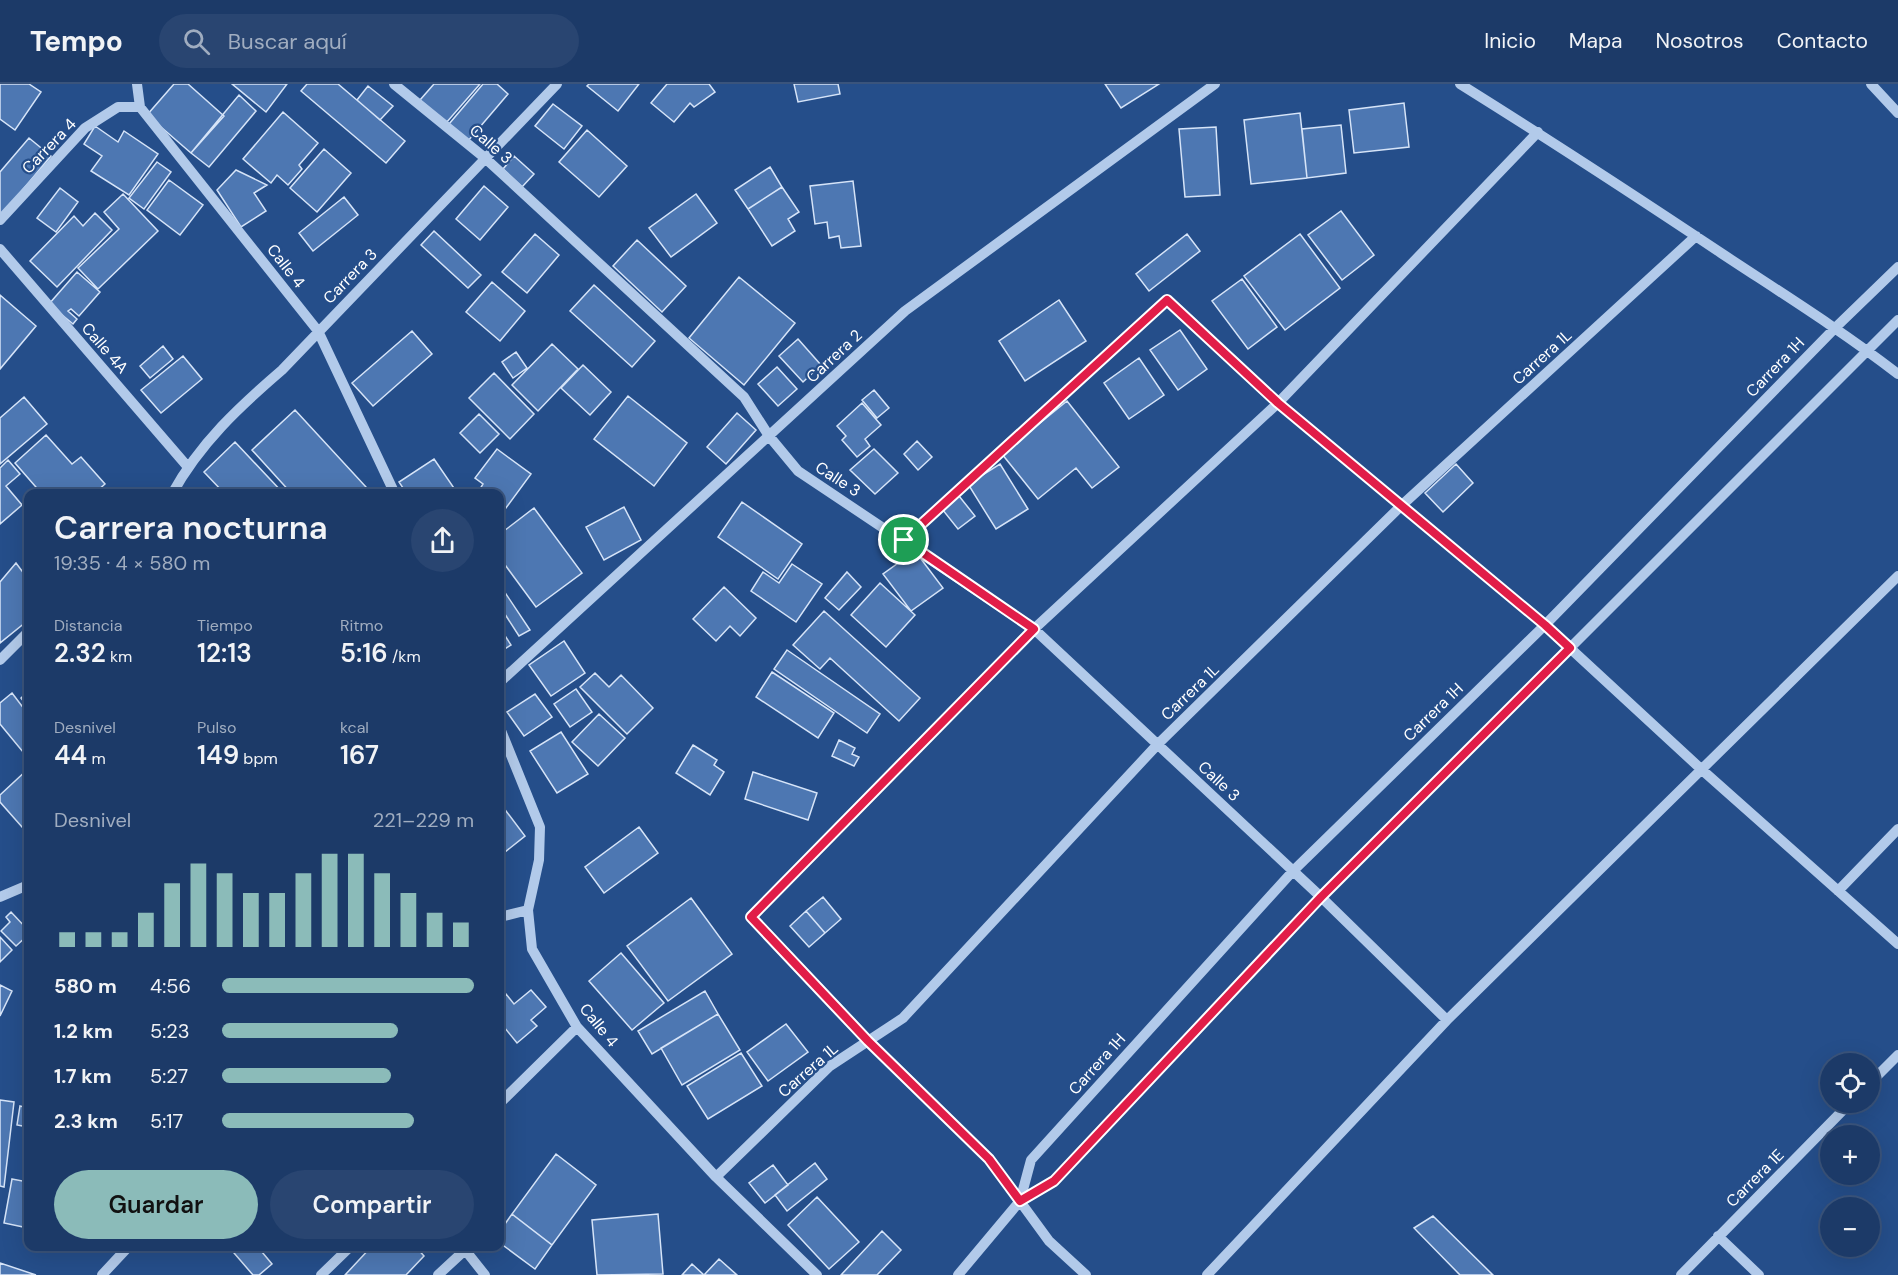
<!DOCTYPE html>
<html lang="es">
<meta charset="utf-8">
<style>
:root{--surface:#1c3a68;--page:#294571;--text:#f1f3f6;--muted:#a0adc0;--line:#3a547c;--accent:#8bbbb9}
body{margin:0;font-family:"DM Sans",sans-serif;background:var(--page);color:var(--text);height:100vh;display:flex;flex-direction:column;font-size:22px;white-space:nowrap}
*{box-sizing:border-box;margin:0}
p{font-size:20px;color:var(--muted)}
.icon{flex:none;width:33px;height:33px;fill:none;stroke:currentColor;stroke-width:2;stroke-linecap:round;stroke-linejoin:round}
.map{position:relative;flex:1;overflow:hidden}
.side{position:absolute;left:24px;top:405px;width:480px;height:762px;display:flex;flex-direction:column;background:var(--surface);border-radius:12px;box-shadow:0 6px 24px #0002,0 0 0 2px var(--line)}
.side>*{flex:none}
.tools{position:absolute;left:1820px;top:969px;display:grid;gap:12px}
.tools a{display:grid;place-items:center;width:60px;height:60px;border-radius:50%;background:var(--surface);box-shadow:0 6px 24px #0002,0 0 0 2px var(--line);font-size:30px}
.pin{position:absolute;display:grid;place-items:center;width:51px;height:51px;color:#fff;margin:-26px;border:3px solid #fff;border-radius:50%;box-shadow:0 2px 6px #0007}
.round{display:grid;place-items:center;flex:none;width:63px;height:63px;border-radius:32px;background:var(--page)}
.summary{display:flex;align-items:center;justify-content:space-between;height:102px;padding:0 30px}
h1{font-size:33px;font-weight:600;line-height:45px}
.figures{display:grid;grid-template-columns:repeat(3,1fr);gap:9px;height:102px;padding:6px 30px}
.figures div{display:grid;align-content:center}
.figures b{font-size:26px;font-weight:600}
.figures small{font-size:16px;font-weight:400}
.figures p{font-size:16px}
.chart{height:168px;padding:12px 30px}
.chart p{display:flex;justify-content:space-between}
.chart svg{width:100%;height:108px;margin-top:6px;stroke:var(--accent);stroke-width:6}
.button{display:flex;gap:12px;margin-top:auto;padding:12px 30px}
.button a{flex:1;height:69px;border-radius:36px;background:var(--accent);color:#111;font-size:24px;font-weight:600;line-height:69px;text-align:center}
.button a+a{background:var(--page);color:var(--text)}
ul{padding:0 30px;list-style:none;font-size:20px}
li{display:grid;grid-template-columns:96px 72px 1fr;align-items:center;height:45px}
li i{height:15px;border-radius:8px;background:var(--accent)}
header{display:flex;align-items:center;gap:36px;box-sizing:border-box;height:84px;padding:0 30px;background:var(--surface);border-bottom:2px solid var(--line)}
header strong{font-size:28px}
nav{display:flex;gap:33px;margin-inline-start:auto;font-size:21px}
.search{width:420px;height:54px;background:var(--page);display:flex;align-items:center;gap:15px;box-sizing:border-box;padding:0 21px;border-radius:33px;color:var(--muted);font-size:22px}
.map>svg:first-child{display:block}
.building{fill:#4d77b2;stroke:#d6e4f8;stroke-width:1.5}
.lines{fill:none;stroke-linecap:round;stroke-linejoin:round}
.minor{stroke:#b2caea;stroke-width:10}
.route-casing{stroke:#fff;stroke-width:12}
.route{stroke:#e11d48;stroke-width:8}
.labels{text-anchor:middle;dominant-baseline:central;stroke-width:4.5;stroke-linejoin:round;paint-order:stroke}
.street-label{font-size:16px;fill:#fff;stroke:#254e8a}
</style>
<header>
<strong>Tempo</strong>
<div class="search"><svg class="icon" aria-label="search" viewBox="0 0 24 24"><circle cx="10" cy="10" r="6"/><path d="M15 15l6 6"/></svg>Buscar aquí</div>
<nav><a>Inicio</a><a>Mapa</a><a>Nosotros</a><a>Contacto</a></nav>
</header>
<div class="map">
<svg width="1898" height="1191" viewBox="0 0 1898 1191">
<rect width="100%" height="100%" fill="#254e8a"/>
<path class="building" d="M 0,0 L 29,0 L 41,8 L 15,46 L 0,35 Z
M 174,0 L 188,0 L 224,32 L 191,69 L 147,31 Z
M 232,0 L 287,0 L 266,28 Z
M 307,0 L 338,0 L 405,57 L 386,79 L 301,7 Z
M 434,0 L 480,0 L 446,39 L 420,16 Z
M 483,0 L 497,0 L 508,10 L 468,57 L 449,40 Z
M 589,0 L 639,0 L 618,27 L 587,2 Z
M 667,0 L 709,0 L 715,8 L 694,23 L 690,19 L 674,38 L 651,19 Z
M 794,0 L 838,0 L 840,10 L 798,18 Z
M 1105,0 L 1159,0 L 1121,24 Z
M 368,2 L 393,22 L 380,36 L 357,16 Z
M 239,11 L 256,27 L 209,83 L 191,69 Z
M 1404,19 L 1409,63 L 1354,69 L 1349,26 Z
M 553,20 L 582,42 L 564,65 L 535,42 Z
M 283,28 L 318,59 L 299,81 L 302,85 L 288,101 L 277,91 L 271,99 L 243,75 Z
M 1300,29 L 1307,94 L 1251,100 L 1244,36 Z
M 1341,41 L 1346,89 L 1307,94 L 1302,45 Z
M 95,42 L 118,58 L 124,47 L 158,70 L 129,111 L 91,87 L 102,72 L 84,60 Z
M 1216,43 L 1220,111 L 1185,113 L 1179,45 Z
M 587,46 L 627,82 L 599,113 L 559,78 Z
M 29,54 L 51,72 L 0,133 L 0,88 Z
M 324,65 L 351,89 L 317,128 L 290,104 Z
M 514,72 L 534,90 L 522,103 L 503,85 Z
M 157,78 L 171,88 L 144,125 L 129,114 Z
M 770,83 L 782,103 L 748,125 L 735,106 Z
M 236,86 L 267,101 L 254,109 L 266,127 L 241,143 L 217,106 Z
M 169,96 L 203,121 L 180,151 L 147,126 Z
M 853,97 L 861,162 L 841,164 L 839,152 L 829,154 L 827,138 L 815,140 L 810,102 Z
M 484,102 L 508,123 L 480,156 L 456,135 Z
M 782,103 L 799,128 L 788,135 L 795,147 L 772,162 L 748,125 Z
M 60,104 L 78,118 L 56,148 L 37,134 Z
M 123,110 L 158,147 L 98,205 L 78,184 L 119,145 L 104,128 Z
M 696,110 L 717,139 L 671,173 L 649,144 Z
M 344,113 L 358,131 L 313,167 L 299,149 Z
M 1341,127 L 1374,171 L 1342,196 L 1308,151 Z
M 95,129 L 112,146 L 57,203 L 30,177 L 74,132 L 83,142 Z
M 434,147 L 481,191 L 468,204 L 421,161 Z
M 535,150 L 559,171 L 527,209 L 502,188 Z
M 1187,150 L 1200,167 L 1149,207 L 1136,190 Z
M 1300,150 L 1340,204 L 1285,246 L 1244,192 Z
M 637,156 L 686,202 L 662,228 L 613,182 Z
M 77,188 L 100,208 L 79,232 L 71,225 L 68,227 L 77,235 L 73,240 L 49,220 Z
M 739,193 L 795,239 L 744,301 L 689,254 Z
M 1242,195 L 1277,243 L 1248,265 L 1212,217 Z
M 492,198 L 525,227 L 500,257 L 466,228 Z
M 594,201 L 655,257 L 632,283 L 570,227 Z
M 0,211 L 36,242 L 0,285 Z
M 1059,216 L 1086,257 L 1025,297 L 999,257 Z
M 1180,246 L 1207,285 L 1178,306 L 1150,266 Z
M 412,247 L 432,270 L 373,322 L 352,299 Z
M 798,255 L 821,281 L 803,298 L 779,272 Z
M 552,260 L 578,285 L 538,327 L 512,301 Z
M 163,262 L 173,275 L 150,294 L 140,282 Z
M 516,268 L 527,284 L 513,294 L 502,278 Z
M 183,272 L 202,295 L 161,329 L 141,306 Z
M 1139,274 L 1164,311 L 1129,335 L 1104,299 Z
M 583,281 L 611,308 L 590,331 L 561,304 Z
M 777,283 L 797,305 L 778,322 L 758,300 Z
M 494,289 L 534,330 L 510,355 L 469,314 Z
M 874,306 L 889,324 L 877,334 L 862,316 Z
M 628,312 L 687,359 L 654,402 L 594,355 Z
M 24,313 L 47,340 L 0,380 L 0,334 Z
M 1067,317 L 1119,383 L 1092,404 L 1076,384 L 1038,415 L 1002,370 Z
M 862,319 L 881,341 L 865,355 L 870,362 L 857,373 L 842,356 L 846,352 L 837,342 Z
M 295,326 L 366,403 L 360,410 L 292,410 L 252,366 Z
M 737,329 L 756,346 L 726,380 L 707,363 Z
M 479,330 L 499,350 L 480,369 L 460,349 Z
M 46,351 L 72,380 L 81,373 L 105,400 L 96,408 L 97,410 L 42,410 L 15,379 Z
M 917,357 L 932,373 L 918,386 L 904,370 Z
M 235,358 L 284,410 L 225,410 L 204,388 Z
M 497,365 L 531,390 L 500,432 L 500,410 L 477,410 L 483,400 L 475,394 Z
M 874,365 L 898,389 L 875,410 L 850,386 Z
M 434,375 L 456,407 L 452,410 L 407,410 L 399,398 Z
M 8,376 L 20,390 L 6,402 L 22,421 L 0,440 L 0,384 Z
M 1000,380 L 1028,425 L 996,445 L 968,400 Z
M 1456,380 L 1473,399 L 1443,428 L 1425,409 Z
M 959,412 L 975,432 L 958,445 L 942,425 Z
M 742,418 L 802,460 L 778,495 L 718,453 Z
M 624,423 L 641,456 L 604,476 L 586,443 Z
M 534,424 L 582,489 L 536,523 L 500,474 L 500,450 Z
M 915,467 L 943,504 L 911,527 L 883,490 Z
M 16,479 L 28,495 L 28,540 L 26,538 L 0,559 L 0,498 Z
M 792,480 L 822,500 L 796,538 L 751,507 L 763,488 L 779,499 Z
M 847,488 L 861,503 L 839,526 L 825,514 Z
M 880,499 L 915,531 L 886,563 L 851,531 Z
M 500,501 L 530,546 L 519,552 L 501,524 L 500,525 Z
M 724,503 L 756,534 L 740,552 L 730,542 L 716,557 L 693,535 Z
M 824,527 L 920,614 L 899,637 L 830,574 L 820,585 L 793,561 Z
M 500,544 L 511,561 L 500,568 Z
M 564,557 L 585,589 L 551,612 L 529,581 Z
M 787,566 L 880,630 L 867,649 L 774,585 Z
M 772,588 L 834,629 L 818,654 L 756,613 Z
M 595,589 L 609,603 L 621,591 L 653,624 L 627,650 L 580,603 Z
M 576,605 L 592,628 L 570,643 L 554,620 Z
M 28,607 L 28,623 L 21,614 Z
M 12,609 L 28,630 L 28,663 L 23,668 L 0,640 L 0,619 Z
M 535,610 L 552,633 L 524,652 L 507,628 Z
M 599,630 L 625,654 L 598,682 L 572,658 Z
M 561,648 L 588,690 L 557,709 L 530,667 Z
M 839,656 L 855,664 L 852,670 L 859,673 L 854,682 L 832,672 Z
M 693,661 L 717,676 L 714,681 L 724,688 L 710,711 L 676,689 Z
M 28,685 L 28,738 L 22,743 L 0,718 L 0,711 Z
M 753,688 L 817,709 L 808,736 L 745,715 Z
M 500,719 L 525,752 L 500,772 Z
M 639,743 L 658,769 L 604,809 L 585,783 Z
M 823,813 L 841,835 L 825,849 L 806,827 Z
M 691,814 L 732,870 L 668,917 L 627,862 Z
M 806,827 L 825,849 L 809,863 L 790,842 Z
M 11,828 L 28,846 L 28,851 L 16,862 L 1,847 L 10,838 L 6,833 Z
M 0,853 L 12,866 L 0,878 Z
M 621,869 L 664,919 L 632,946 L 589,897 Z
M 0,901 L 12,907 L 0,932 Z
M 531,906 L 546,923 L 531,936 L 537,942 L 517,959 L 500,938 L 500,915 L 506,910 L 514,920 Z
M 705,907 L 718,930 L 652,970 L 638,947 Z
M 718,930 L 740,966 L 682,1001 L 661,964 Z
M 786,940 L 808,968 L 768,997 L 747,968 Z
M 741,969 L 762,1002 L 708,1035 L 687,1002 Z
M 0,1016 L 14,1018 L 4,1103 L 0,1102 Z
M 20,1022 L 28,1024 L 28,1043 L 17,1041 Z
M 556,1070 L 596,1101 L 552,1161 L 512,1130 Z
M 815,1079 L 827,1095 L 787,1127 L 775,1111 Z
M 773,1081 L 788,1101 L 765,1119 L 749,1099 Z
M 12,1095 L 28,1098 L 28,1144 L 4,1139 Z
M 817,1113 L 859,1158 L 829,1185 L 788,1141 Z
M 512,1130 L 552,1161 L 535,1185 L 500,1159 L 500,1147 Z
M 658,1130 L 663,1190 L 597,1191 L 592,1136 Z
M 1433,1132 L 1493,1191 L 1460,1191 L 1414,1144 Z
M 882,1147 L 901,1166 L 877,1191 L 841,1191 Z
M 228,1162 L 257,1162 L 272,1180 L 259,1191 L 253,1191 Z
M 372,1162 L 415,1162 L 424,1172 L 406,1191 L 345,1191 Z
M 719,1175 L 737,1191 L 682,1191 L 692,1180 L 704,1191 Z
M 0,1179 L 36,1191 L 0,1191 Z"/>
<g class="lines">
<path class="minor" d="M 394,0 L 485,74 L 744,313 L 769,352 L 798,387 L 1034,545 L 1321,813 L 1447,936
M 1460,0 C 1548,55 1634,111 1721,169 C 1780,208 1841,246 1898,290
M 1871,0 L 1898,29
M 140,23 L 318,247 L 395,410
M 0,136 L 85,44 L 118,23 L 140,23 L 137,0
M 0,165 L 187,382
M 172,410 C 200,359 239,323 282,286 L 557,0
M 904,456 L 1167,216 L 1278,319 L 1545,541 L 1701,685 L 1898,860
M 0,576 L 28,548
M 500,598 L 905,227 L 1215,0
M 500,644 L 540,743 L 539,776 L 528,826 L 532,865 L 577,943 L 716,1093 L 817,1191
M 1838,807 L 1898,745
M 0,813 L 28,801
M 500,833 L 528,826
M 1869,1000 L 1898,971
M 500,1019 L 577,943
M 716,1093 L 830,982 L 903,934 L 1158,660 L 1401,422 L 1696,152
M 1020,1117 L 1031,1076 L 1293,787 L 1545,541 L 1835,244 L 1898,183
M 1718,1152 L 1759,1191
M 462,1162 L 485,1191
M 102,1191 L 129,1162
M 321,1191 L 351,1162
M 438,1191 L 465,1166
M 958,1191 L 1020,1117 L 1054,1097 L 1321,813 L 1898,236
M 1086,1191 L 1049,1157 L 989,1075 L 869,957 L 751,833 L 1034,545 L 1278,319 L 1538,48
M 1207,1191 L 1447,936 L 1898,492
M 1681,1191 L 1851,1018"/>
</g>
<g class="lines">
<defs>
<path id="route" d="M 1167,216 L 1278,319 L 1545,541 L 1570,564 L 1321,813 L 1054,1097 L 1020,1117 L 989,1075 L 868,957 L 751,833 L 1034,545 L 904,456 Z"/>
</defs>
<use href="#route" class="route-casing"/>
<use href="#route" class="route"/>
</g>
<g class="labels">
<g class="street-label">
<text transform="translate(491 60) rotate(41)">Calle 3</text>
<text transform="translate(49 62) rotate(-46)">Carrera 4</text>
<text transform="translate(286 182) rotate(52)">Calle 4</text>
<text transform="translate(350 192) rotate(-46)">Carrera 3</text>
<text transform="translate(105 264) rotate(49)">Calle 4A</text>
<text transform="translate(834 272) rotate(-43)">Carrera 2</text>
<text transform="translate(1542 273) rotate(-42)">Carrera 1L</text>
<text transform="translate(1775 283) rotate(-46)">Carrera 1H</text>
<text transform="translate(838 395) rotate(33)">Calle 3</text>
<text transform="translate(1190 608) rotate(-44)">Carrera 1L</text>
<text transform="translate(1433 628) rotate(-44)">Carrera 1H</text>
<text transform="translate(1219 697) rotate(43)">Calle 3</text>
<text transform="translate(599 941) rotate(51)">Calle 4</text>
<text transform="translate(1097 980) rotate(-48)">Carrera 1H</text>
<text transform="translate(808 986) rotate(-41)">Carrera 1L</text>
<text transform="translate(1755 1094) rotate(-45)">Carrera 1E</text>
</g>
</g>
</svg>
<div class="tools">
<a><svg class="icon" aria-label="locate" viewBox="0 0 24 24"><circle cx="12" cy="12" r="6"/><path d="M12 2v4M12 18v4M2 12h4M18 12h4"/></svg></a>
<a>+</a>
<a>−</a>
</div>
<div class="pin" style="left:904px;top:456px;background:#1e9e55"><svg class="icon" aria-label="arrive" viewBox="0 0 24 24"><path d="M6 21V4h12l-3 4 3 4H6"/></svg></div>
<section class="side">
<div class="summary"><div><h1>Carrera nocturna</h1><p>19:35 · 4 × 580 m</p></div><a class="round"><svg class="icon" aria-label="share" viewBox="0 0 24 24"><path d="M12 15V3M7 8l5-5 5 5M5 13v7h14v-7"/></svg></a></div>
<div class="figures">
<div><p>Distancia</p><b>2.32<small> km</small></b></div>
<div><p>Tiempo</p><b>12:13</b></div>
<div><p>Ritmo</p><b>5:16<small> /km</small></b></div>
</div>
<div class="figures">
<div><p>Desnivel</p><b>44<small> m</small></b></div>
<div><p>Pulso</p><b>149<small> bpm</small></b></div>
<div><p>kcal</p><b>167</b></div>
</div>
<div class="chart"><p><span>Desnivel</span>221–229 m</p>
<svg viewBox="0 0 160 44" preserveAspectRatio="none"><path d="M5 44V38M15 44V38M25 44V38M35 44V30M45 44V18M55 44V10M65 44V14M75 44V22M85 44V22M95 44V14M105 44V6M115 44V6M125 44V14M135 44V22M145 44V30M155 44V34"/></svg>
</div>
<ul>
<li><b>580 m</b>4:56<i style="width:100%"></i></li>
<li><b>1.2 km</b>5:23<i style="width:70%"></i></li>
<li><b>1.7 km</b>5:27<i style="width:67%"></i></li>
<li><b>2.3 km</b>5:17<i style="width:76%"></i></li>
</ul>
<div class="button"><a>Guardar</a><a>Compartir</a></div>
</section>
</div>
